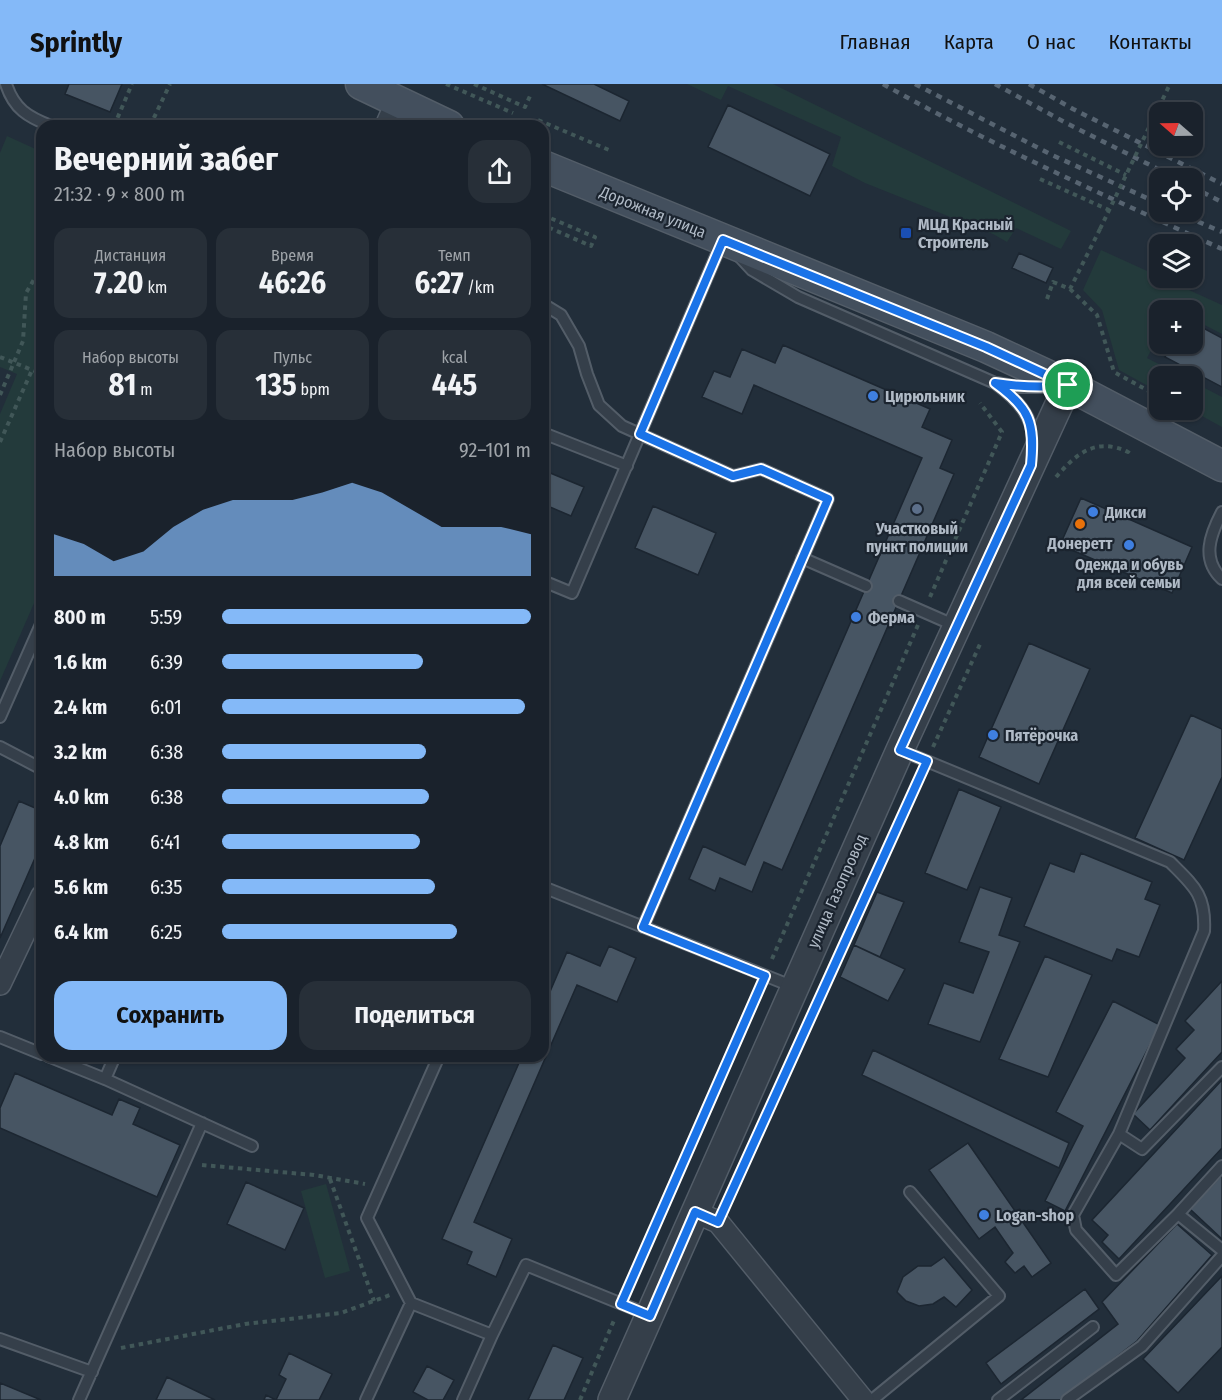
<!DOCTYPE html>
<html lang="ru">
<meta charset="utf-8">
<style>
:root{--surface:#1a222c;--page:#272f38;--text:#f1f3f6;--muted:#9fa4a9;--line:#383f48;--accent:#84b9f8}
body{margin:0;font-family:"Fira Sans Condensed",sans-serif;background:var(--page);color:var(--text);height:100vh;display:flex;flex-direction:column;font-size:22px;white-space:nowrap}
*{box-sizing:border-box;margin:0}
p{font-size:20px;color:var(--muted)}
.icon{flex:none;width:33px;height:33px;fill:none;stroke:currentColor;stroke-width:2;stroke-linecap:round;stroke-linejoin:round}
.map{position:relative;flex:1;overflow:hidden}
.drawer{position:absolute;left:36px;top:36px;width:513px;height:942px;display:flex;flex-direction:column;background:var(--surface);border-radius:18px;box-shadow:0 2px 4px #0004,0 0 0 2px var(--line)}
.drawer>*{flex:none}
.needle{width:39px;rotate:290deg}
.fabs{position:absolute;left:1149px;top:18px;display:grid;gap:12px}
.fabs a{display:grid;place-items:center;width:54px;height:54px;border-radius:12px;background:var(--surface);box-shadow:0 2px 4px #0004,0 0 0 2px var(--line);font-size:30px}
.pin{position:absolute;display:grid;place-items:center;width:51px;height:51px;color:#fff;margin:-26px;border:3px solid #fff;border-radius:50%;box-shadow:0 2px 6px #0007}
.round{display:grid;place-items:center;flex:none;width:63px;height:63px;border-radius:18px;background:var(--page)}
.head{display:flex;align-items:center;justify-content:space-between;height:102px;padding:0 18px}
h1{font-size:33px;font-weight:700;line-height:45px}
.stats{display:grid;grid-template-columns:repeat(3,1fr);gap:9px;height:102px;padding:6px 18px}
.stats div{display:grid;align-content:center;border-radius:15px;background:var(--page);text-align:center}
.stats b{font-size:30px;font-weight:700}
.stats small{font-size:16px;font-weight:400}
.stats p{font-size:16px}
.chart{height:168px;padding:12px 18px}
.chart p{display:flex;justify-content:space-between}
.chart svg{width:100%;height:108px;margin-top:6px;fill:var(--accent);opacity:.7}
.button{display:flex;gap:12px;margin-top:auto;padding:12px 18px}
.button a{flex:1;height:69px;border-radius:18px;background:var(--accent);color:#111;font-size:24px;font-weight:700;line-height:69px;text-align:center}
.button a+a{background:var(--page);color:var(--text)}
ul{padding:0 18px;list-style:none;font-size:20px}
li{display:grid;grid-template-columns:96px 72px 1fr;align-items:center;height:45px}
li i{height:15px;border-radius:8px;background:var(--accent)}
header{display:flex;align-items:center;gap:36px;box-sizing:border-box;height:84px;padding:0 30px;background:var(--accent);color:#111}
header strong{font-size:28px}
nav{display:flex;gap:33px;margin-inline-start:auto;font-size:21px}
.map>svg:first-child{display:block}
.green{fill:#233a3b}
.building{fill:#475563;stroke:#1c2631;stroke-width:1.5}
.lines{fill:none;stroke-linecap:round;stroke-linejoin:round}
.service-casing{stroke:#535d68;stroke-width:14}
.minor-casing{stroke:#535d68;stroke-width:24}
.tertiary-casing{stroke:#535d68;stroke-width:30}
.secondary-casing{stroke:#535d68;stroke-width:33}
.path{stroke:#415758;stroke-width:4;stroke-dasharray:4.5 4.5;stroke-linecap:butt}
.service{stroke:#353f4a;stroke-width:10}
.minor{stroke:#353f4a;stroke-width:21}
.tertiary{stroke:#353f4a;stroke-width:27}
.secondary{stroke:#434f5d;stroke-width:30}
.rail{stroke:#576471;stroke-width:4.5;stroke-dasharray:6 6;stroke-linecap:butt}
.path-bridge{stroke:#415758;stroke-width:4;stroke-dasharray:4.5 4.5;stroke-linecap:butt}
.route-casing{stroke:#fff;stroke-width:12}
.route{stroke:#1a73e8;stroke-width:8}
.transit-dot{fill:#1a4fb4;stroke:#1b242f;stroke-width:2}
.shop-dot{fill:#3f7fe0;stroke:#1b242f;stroke-width:2}
.service-dot{fill:#5c6f8a;stroke:#1b242f;stroke-width:2}
.food-dot{fill:#e8710a;stroke:#1b242f;stroke-width:2}
.labels{text-anchor:middle;dominant-baseline:central;stroke-width:4.5;stroke-linejoin:round;paint-order:stroke}
.street-label{font-size:16px;fill:#b0bac6;stroke:#1b242f}
.poi-label{font-size:16px;font-weight:bold;fill:#b0bac6;stroke:#1b242f;text-anchor:start}
</style>
<header>
<strong>Sprintly</strong>
<nav><a>Главная</a><a>Карта</a><a>О нас</a><a>Контакты</a></nav>
</header>
<div class="map">
<svg width="1222" height="1316" viewBox="0 0 1222 1316">
<rect width="100%" height="100%" fill="#222e3a"/>
<path class="green" d="M 687,0 L 773,0 L 1071,147 L 1061,165 L 1016,144 L 1007,158 L 993,150 L 865,99 L 832,82 L 841,53 L 728,2 L 721,16 Z
M 7,52 L 42,68 L 42,501 L 0,597 L 0,330 L 17,290 L 0,283 L 0,69 Z
M 1101,166 L 1222,221 L 1222,250 L 1193,235 L 1192,226 L 1174,225 L 1160,226 L 1159,251 L 1147,274 L 1182,292 L 1160,292 L 1159,308 L 1119,286 L 1102,226 L 1083,206 Z
M 1193,298 L 1222,313 L 1222,343 L 1191,326 L 1192,326 Z
M 326,1100 L 350,1187 L 325,1194 L 301,1107 Z"/>
<path class="building" d="M 69,0 L 122,0 L 110,28 L 65,10 Z
M 542,0 L 594,0 L 629,17 L 620,37 Z
M 728,21 L 830,70 L 810,112 L 708,63 Z
M 1019,169 L 1053,184 L 1046,199 L 1012,184 Z
M 1192,238 L 1222,254 L 1222,303 L 1165,273 L 1173,260 L 1192,260 Z
M 783,261 L 930,325 L 922,343 L 952,356 L 940,384 L 954,390 L 782,786 L 764,778 L 752,808 L 720,794 L 715,807 L 689,795 L 703,762 L 745,781 L 922,374 L 754,301 L 742,330 L 702,313 L 714,287 L 730,293 L 742,265 L 775,279 Z
M 543,386 L 584,403 L 571,432 L 543,420 Z
M 1081,414 L 1192,463 L 1172,509 L 1060,461 Z
M 653,422 L 716,449 L 698,491 L 635,464 Z
M 1029,559 L 1090,585 L 1039,700 L 979,673 Z
M 1191,631 L 1222,645 L 1222,693 L 1184,776 L 1135,754 Z
M 959,705 L 1001,723 L 967,806 L 925,789 Z
M 19,717 L 42,727 L 42,758 L 0,854 L 0,762 Z
M 1081,769 L 1152,798 L 1145,815 L 1160,821 L 1139,873 L 1117,865 L 1112,877 L 1024,842 L 1050,779 L 1074,788 Z
M 980,803 L 1012,814 L 999,851 L 1020,858 L 980,958 L 928,940 L 944,899 L 973,909 L 989,868 L 959,858 Z
M 877,808 L 904,818 L 880,873 L 854,861 Z
M 854,861 L 905,885 L 888,917 L 840,893 Z
M 609,862 L 636,874 L 617,918 L 577,901 L 474,1138 L 512,1155 L 496,1193 L 467,1180 L 472,1168 L 442,1155 L 522,972 L 543,972 L 543,924 L 567,868 L 600,882 Z
M 1045,872 L 1092,891 L 1048,993 L 999,975 Z
M 1222,897 L 1222,968 L 1150,1046 L 1133,1030 L 1185,974 L 1176,965 L 1194,946 L 1185,937 Z
M 1113,917 L 1160,941 L 1065,1127 L 1045,1117 L 1083,1042 L 1056,1028 Z
M 873,966 L 1069,1059 L 1059,1084 L 862,991 Z
M 15,989 L 112,1031 L 119,1015 L 140,1024 L 133,1040 L 180,1061 L 157,1113 L 0,1044 L 0,1024 Z
M 1222,996 L 1222,1064 L 1119,1175 L 1102,1158 L 1108,1151 L 1092,1136 Z
M 968,1059 L 1051,1179 L 1032,1193 L 1024,1182 L 1015,1189 L 1005,1178 L 1013,1169 L 995,1143 L 979,1155 L 929,1086 Z
M 1222,1091 L 1222,1155 L 1190,1125 Z
M 246,1098 L 304,1124 L 285,1166 L 227,1140 Z
M 1177,1140 L 1212,1171 L 1137,1257 L 1060,1316 L 1021,1316 L 1118,1240 L 1102,1218 Z
M 944,1173 L 972,1206 L 956,1223 L 944,1213 L 933,1220 L 919,1222 L 906,1217 L 897,1208 L 903,1193 L 918,1182 L 931,1182 Z
M 1222,1192 L 1222,1263 L 1178,1309 L 1143,1275 Z
M 1085,1205 L 1099,1225 L 1001,1300 L 986,1279 Z
M 553,1261 L 583,1274 L 564,1316 L 528,1316 Z
M 289,1269 L 332,1290 L 319,1316 L 264,1316 L 266,1311 L 276,1316 L 286,1295 L 279,1291 Z
M 427,1282 L 454,1296 L 443,1316 L 428,1316 L 413,1308 Z
M 167,1293 L 215,1316 L 156,1316 Z
M 0,1299 L 41,1316 L 0,1316 Z"/>
<g class="lines">
<defs>
<path id="service" d="M 6,0 C 14,25 28,33 51,42
M 739,172 L 752,186 L 798,213 L 995,299 C 1017,315 1035,333 1033,362
M 543,220 L 561,231 L 579,262 L 587,290 L 599,321 L 622,342 L 733,392 L 761,385 L 828,415 L 643,843
M 998,299 L 1018,303 L 1051,303
M 543,349 L 627,382
M 1222,428 C 1210,451 1201,475 1222,495
M 802,474 L 866,502
M 543,497 L 572,509 L 722,158
M 899,517 L 956,542
M 0,633 L 42,538
M 0,663 L 42,685
M 900,666 L 1170,778 C 1194,802 1206,811 1204,847 L 1119,1050 L 1073,1131 L 1076,1146 L 1116,1191 L 1178,1130 L 1222,1082
M 543,803 L 794,903
M 0,953 L 42,970
M 48,972 L 105,995 L 252,1062
M 439,972 L 367,1134 L 411,1219 L 492,1251 L 526,1181 L 649,1231
M 105,995 L 115,972
M 1119,1050 L 1142,1065 L 1222,983
M 1178,1130 L 1222,1166
M 0,1255 L 92,1288
M 79,1316 L 202,1039
M 366,1316 L 411,1219
M 463,1316 L 492,1251
M 872,1316 L 999,1212 L 910,1108
M 998,1316 L 1093,1243
M 1067,1316 L 1142,1262 L 1222,1172"/>
<path id="minor" d="M 386,42 L 396,19
M 0,900 L 42,812
M 695,1128 L 718,1138 L 863,1316"/>
<path id="tertiary" d="M 612,1316 L 900,666 L 1068,301"/>
<path id="secondary" d="M 361,0 L 449,42
M 543,82 L 986,263 L 1068,301 L 1222,382"/>
</defs>
<use href="#service" class="service-casing"/>
<use href="#minor" class="minor-casing"/>
<use href="#tertiary" class="tertiary-casing"/>
<use href="#secondary" class="secondary-casing"/>
<path class="path" d="M 446,0 L 513,29
M 474,0 L 525,23 L 530,12
M 538,36 L 609,66
M 114,42 L 132,0
M 150,42 L 170,0
M 1059,58 L 1126,91
M 1040,95 L 1109,126
M 543,131 L 595,153 L 591,162 L 543,141
M 1070,205 L 1097,231 L 1114,288 L 1156,311
M 1047,215 L 1053,198 L 1070,205 L 1100,145
M 0,273 L 42,290
M 0,311 L 23,257 L 26,209 L 42,182
M 0,358 L 32,286
M 1056,393 C 1077,369 1096,353 1128,368 L 1130,365
M 930,513 L 1002,348 L 980,319
M 933,663 L 981,558
M 882,775 L 920,692
M 772,875 L 918,541
M 202,1081 L 314,1091 L 365,1100
M 330,1095 L 374,1217
M 628,1205 L 758,907
M 121,1264 L 245,1240 L 341,1229 L 390,1211
M 580,1316 L 615,1234"/>
<use href="#service" class="service"/>
<use href="#minor" class="minor"/>
<use href="#tertiary" class="tertiary"/>
<use href="#secondary" class="secondary"/>
<path class="rail" d="M 883,0 C 993,62 1108,113 1222,165
M 915,0 L 1052,71 L 1160,120
M 995,0 L 1068,40 L 1176,94
M 1029,0 L 1073,25 L 1222,100
M 1192,103 L 1222,118
M 1176,128 L 1222,148"/>
<path class="path-bridge" d="M 1100,145 L 1170,0"/>
</g>
<g class="lines">
<defs>
<path id="route" d="M 723,156 L 986,263 L 1068,301 C 1043,304 1021,303 995,299 C 1030,324 1035,339 1031,381 L 900,666 L 927,677 L 718,1138 L 695,1128 L 650,1232 L 621,1220 L 765,892 L 643,843 L 828,415 L 761,385 L 733,392 L 640,350 Z"/>
</defs>
<use href="#route" class="route-casing"/>
<use href="#route" class="route"/>
</g>
<rect class="transit-dot" x="900" y="143" width="12" height="12" rx="3"/>
<g class="shop-dot">
<circle cx="873" cy="312" r="6"/>
<circle cx="1093" cy="428" r="6"/>
<circle cx="1129" cy="461" r="6"/>
<circle cx="856" cy="533" r="6"/>
<circle cx="993" cy="651" r="6"/>
<circle cx="984" cy="1131" r="6"/>
</g>
<circle class="service-dot" cx="917" cy="425" r="6"/>
<circle class="food-dot" cx="1080" cy="440" r="6"/>
<g class="labels">
<g class="street-label">
<text transform="translate(653 128) rotate(22)">Дорожная улица</text>
<text transform="translate(837 807) rotate(-66)">улица Газопровод</text>
</g>
<g class="poi-label">
<text x="918" y="140">МЦД Красный<tspan x="918" dy="18">Строитель</tspan></text>
<text x="885" y="312">Цирюльник</text>
<text x="1105" y="428">Дикси</text>
<text x="917" y="444" text-anchor="middle">Участковый<tspan x="917" dy="18">пункт полиции</tspan></text>
<text x="1080" y="459" text-anchor="middle">Донеретт</text>
<text x="1129" y="480" text-anchor="middle">Одежда и обувь<tspan x="1129" dy="18">для всей семьи</tspan></text>
<text x="868" y="533">Ферма</text>
<text x="1005" y="651">Пятёрочка</text>
<text x="996" y="1131">Logan-shop</text>
</g>
</g>
</svg>
<div class="fabs">
<a><svg class="needle" viewBox="-14 -14 28 28"><path d="M0-13l5 13h-10z" fill="#e53935"/><path d="M0 13l5-13h-10z" fill="#9fa4a9"/></svg></a>
<a><svg class="icon" aria-label="locate" viewBox="0 0 24 24"><circle cx="12" cy="12" r="6"/><path d="M12 2v4M12 18v4M2 12h4M18 12h4"/></svg></a>
<a><svg class="icon" aria-label="layers" viewBox="0 0 24 24"><path d="M12 4l9 5-9 5-9-5zM3 14l9 5 9-5"/></svg></a>
<a>+</a>
<a>−</a>
</div>
<div class="pin" style="left:1068px;top:301px;background:#1e9e55"><svg class="icon" aria-label="arrive" viewBox="0 0 24 24"><path d="M6 21V4h12l-3 4 3 4H6"/></svg></div>
<section class="drawer">
<div class="head"><div><h1>Вечерний забег</h1><p>21:32 · 9 × 800 m</p></div><a class="round"><svg class="icon" aria-label="share" viewBox="0 0 24 24"><path d="M12 15V3M7 8l5-5 5 5M5 13v7h14v-7"/></svg></a></div>
<div class="stats">
<div><p>Дистанция</p><b>7.20<small> km</small></b></div>
<div><p>Время</p><b>46:26</b></div>
<div><p>Темп</p><b>6:27<small> /km</small></b></div>
</div>
<div class="stats">
<div><p>Набор высоты</p><b>81<small> m</small></b></div>
<div><p>Пульс</p><b>135<small> bpm</small></b></div>
<div><p>kcal</p><b>445</b></div>
</div>
<div class="chart"><p><span>Набор высоты</span>92–101 m</p>
<svg viewBox="0 0 160 44" preserveAspectRatio="none"><path d="M0 44V27L10 31L20 38L30 34L40 24L50 17L60 13L70 13L80 13L90 10L100 6L110 10L120 17L130 24L140 24L150 24L160 27V44z"/></svg>
</div>
<ul>
<li><b>800 m</b>5:59<i style="width:100%"></i></li>
<li><b>1.6 km</b>6:39<i style="width:65%"></i></li>
<li><b>2.4 km</b>6:01<i style="width:98%"></i></li>
<li><b>3.2 km</b>6:38<i style="width:66%"></i></li>
<li><b>4.0 km</b>6:38<i style="width:67%"></i></li>
<li><b>4.8 km</b>6:41<i style="width:64%"></i></li>
<li><b>5.6 km</b>6:35<i style="width:69%"></i></li>
<li><b>6.4 km</b>6:25<i style="width:76%"></i></li>
</ul>
<div class="button"><a>Сохранить</a><a>Поделиться</a></div>
</section>
</div>
